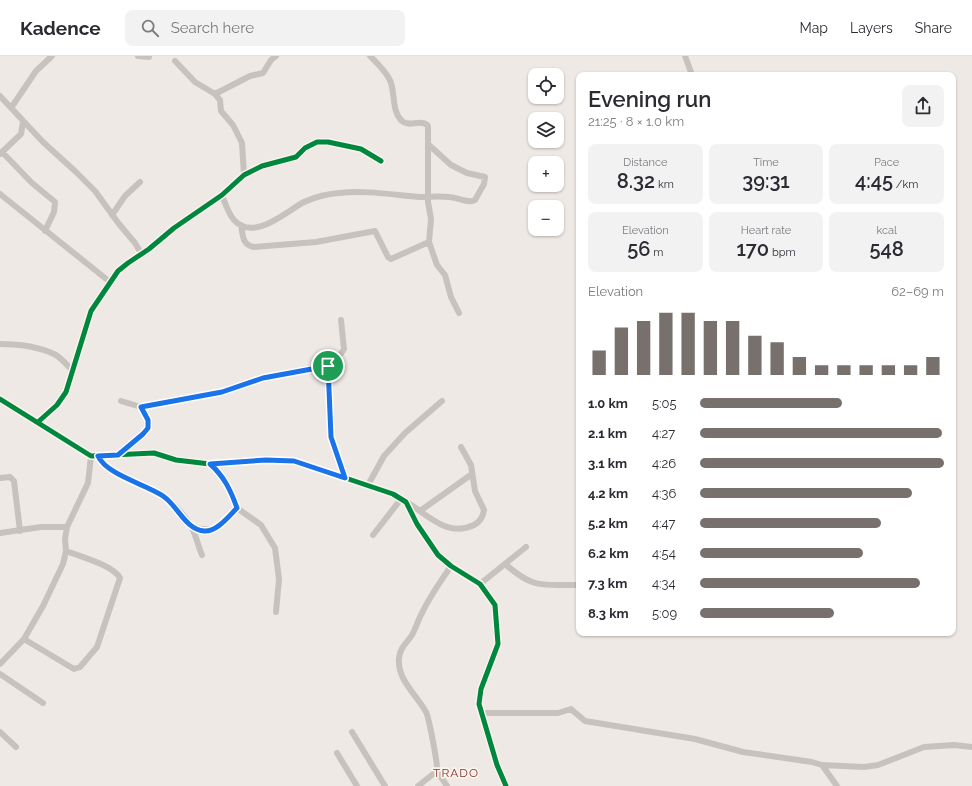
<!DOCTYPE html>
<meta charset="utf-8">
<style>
:root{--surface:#fff;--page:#f2f2f3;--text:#2b2b33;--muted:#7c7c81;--line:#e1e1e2;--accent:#78706d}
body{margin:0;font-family:Raleway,sans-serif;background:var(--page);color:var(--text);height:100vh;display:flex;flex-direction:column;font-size:15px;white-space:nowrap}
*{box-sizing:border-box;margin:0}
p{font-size:13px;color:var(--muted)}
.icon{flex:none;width:22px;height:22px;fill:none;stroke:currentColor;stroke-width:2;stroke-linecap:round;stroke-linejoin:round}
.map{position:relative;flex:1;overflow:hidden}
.panel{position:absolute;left:576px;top:16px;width:380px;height:564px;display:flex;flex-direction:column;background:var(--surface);border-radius:8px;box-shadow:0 1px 3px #0004}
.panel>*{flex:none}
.tools{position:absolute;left:528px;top:12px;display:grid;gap:8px}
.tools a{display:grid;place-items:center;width:36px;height:36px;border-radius:8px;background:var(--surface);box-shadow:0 1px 3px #0004;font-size:20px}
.pin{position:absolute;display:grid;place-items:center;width:34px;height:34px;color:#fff;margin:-17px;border:2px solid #fff;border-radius:50%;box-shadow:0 1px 4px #0007}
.round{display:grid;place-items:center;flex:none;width:42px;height:42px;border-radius:8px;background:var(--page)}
.headline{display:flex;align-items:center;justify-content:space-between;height:68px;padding:0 12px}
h1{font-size:22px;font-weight:600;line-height:30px}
.metrics{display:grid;grid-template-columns:repeat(3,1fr);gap:6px;height:68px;padding:4px 12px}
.metrics div{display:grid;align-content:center;border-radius:8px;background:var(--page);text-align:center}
.metrics b{font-size:20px;font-weight:600}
.metrics small{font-size:11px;font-weight:400}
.metrics p{font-size:11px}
.chart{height:112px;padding:8px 12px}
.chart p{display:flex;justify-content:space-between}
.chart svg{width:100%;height:72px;margin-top:4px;stroke:var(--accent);stroke-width:6}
ul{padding:0 12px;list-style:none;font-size:13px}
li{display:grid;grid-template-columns:64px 48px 1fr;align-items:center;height:30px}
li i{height:10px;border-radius:5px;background:var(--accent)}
header{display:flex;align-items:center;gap:24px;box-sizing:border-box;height:56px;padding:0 20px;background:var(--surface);border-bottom:1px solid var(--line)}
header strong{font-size:19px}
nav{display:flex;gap:22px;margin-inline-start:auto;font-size:14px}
.search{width:280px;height:36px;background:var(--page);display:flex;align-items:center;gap:10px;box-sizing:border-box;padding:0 14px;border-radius:8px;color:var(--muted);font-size:15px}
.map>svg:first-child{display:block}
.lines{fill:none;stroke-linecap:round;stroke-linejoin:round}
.minor{stroke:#c8c2be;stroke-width:6}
.cycleway-casing{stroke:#faf3ee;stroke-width:8}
.cycleway{stroke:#00873e;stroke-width:5}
.route-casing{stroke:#fff;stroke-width:8}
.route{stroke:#1a73e8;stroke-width:5}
.labels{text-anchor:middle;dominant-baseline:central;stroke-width:3.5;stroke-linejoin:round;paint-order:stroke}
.quarter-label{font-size:12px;letter-spacing:1px;fill:#83372a;stroke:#faf3ee}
</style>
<header>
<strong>Kadence</strong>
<div class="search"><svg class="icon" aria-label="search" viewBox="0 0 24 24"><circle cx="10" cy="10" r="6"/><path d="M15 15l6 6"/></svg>Search here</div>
<nav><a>Map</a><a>Layers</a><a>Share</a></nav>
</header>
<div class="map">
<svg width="972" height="730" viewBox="0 0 972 730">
<rect width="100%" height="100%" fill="#eee9e5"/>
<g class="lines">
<path class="minor" d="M 138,0 L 149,1
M 685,0 L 692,19
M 175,5 L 195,26 L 215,38 L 220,44 L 221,55 L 233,69 L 242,87 L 244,119
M 215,38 L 250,20 L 263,17 L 271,4 L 276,0
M 0,40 L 43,86 L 76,116 L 95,135 L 119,168 L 135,187 L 141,197
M 11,52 L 36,15 L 52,0
M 3,97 L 32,127 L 55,146 L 54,156 L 45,175
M 0,98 L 21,78 L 23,66
M 0,138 L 110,226
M 222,139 C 225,147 228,157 234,164 C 254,186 285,156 304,146 C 315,141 327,138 339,137 C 367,134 394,139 421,141 C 430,141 439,140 449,141 C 456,141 469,148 475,144 L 484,128 L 485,121 L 467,117 L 451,109 L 429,89
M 112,159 L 125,140 L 140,126
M 241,169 C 243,179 242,189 254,191 L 316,186 L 375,175 L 388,201 L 391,203 L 429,186 L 431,163 L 428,146 L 428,70 C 421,62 409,72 402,65 C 392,56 395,39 391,27 C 388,17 377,7 370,0
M 429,186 L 437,209 L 445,219 L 451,241 L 459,257
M 0,288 C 18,288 40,291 56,299 C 62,303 67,309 72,314
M 329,310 L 331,381 L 345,422
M 0,343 L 91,400 L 154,397 L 176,404 L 210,408 L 266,404 L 295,405 L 393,438 L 406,446 L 417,468 L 438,499 L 451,510 L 480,528 L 495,549 L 498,588 L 481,633 L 479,648 L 497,709 L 506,730
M 141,351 L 222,336 L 263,322 L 335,307 L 344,293 L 341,264
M 38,366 L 57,349 L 66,336 L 91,255 L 118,215 L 128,207 L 149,193 L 174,172 L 222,139 L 244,119 L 262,110 L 296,101 L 305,92 L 317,86 L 328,86 L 361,93 L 381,105
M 118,399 C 134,386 160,374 141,351 L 121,345
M 97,400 C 108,421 147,428 165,441 C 174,448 186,461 191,470 C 196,479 198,490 202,499
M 210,408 L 219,417 L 232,437 L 237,452 L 261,469 L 275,492 L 279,523 L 276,556
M 0,422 L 10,421 L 14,425 L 20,475
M 368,429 L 384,400 L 405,377 L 442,345
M 406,446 C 428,458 446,482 474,469 C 480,466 483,461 484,454 L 475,435 L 471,409 L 461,391
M 420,455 L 472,418
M 192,471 C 217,478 220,469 237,452
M 0,477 L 41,471 L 67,471
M 373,479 L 401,443
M 505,508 C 535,534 541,528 579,529
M 480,528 L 526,491
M 24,583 L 74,613 L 80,611 L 97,591 L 120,522 C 114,510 80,500 66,495
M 0,608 L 24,583 L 43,550 L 63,508 L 66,495 L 65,483 L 67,471 L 88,427 L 91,400
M 0,618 L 43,647
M 481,657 L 558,657 L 571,653 L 585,665 L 695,683 L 743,696 L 812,706 L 822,709 L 837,730
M 0,676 L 16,691
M 352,676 L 385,730
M 337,697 L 357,730
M 822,709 L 864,711 L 878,709 L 924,691 L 954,689 L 972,691
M 418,730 L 437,715
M 447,730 L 437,715 C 438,709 429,662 426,656 C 416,638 397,624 399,602 C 400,591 407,587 412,579 C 416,572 418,564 422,557 C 430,540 441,525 451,510"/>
<defs>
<path id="cycleway" d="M 0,343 L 91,400 L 154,397 L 176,404 L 210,408 L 266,404 L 295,405 L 393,438 L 406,446 L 417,468 L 438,499 L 451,510 L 480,528 L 495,549 L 498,588 L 481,633 L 479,648 L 497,709 L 506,730
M 38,366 L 57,349 L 66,336 L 91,255 L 118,215 L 128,207 L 149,193 L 174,172 L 222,139 L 244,119 L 262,110 L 296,101 L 305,92 L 317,86 L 328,86 L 361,93 L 381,105"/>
</defs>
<use href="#cycleway" class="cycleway-casing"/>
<use href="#cycleway" class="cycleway"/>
</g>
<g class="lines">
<defs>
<path id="route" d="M 328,310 L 331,381 L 345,422 L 294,405 L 266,404 L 210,408 C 224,420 231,435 237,452 C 229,460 217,476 204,475 C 185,473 178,450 163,440 C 145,428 107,419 98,400 L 118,399 L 143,378 L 148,372 L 148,364 L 141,351 L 222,336 L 263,322 Z"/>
</defs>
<use href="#route" class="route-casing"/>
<use href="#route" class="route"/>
</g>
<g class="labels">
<g class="quarter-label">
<text x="456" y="717">TRADO</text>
</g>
</g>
</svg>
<div class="tools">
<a><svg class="icon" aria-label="locate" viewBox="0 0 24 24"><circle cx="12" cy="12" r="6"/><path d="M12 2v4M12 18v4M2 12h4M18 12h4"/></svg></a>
<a><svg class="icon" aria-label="layers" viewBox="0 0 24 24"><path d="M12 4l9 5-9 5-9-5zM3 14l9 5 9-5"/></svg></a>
<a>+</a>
<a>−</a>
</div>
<div class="pin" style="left:328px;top:310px;background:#1e9e55"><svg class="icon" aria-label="arrive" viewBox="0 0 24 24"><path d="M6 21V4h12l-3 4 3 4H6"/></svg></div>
<section class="panel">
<div class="headline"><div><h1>Evening run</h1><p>21:25 · 8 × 1.0 km</p></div><a class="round"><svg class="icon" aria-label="share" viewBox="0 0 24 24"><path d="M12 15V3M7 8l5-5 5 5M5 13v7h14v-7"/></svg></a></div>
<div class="metrics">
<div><p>Distance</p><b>8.32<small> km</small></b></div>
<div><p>Time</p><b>39:31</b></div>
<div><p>Pace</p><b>4:45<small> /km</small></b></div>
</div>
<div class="metrics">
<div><p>Elevation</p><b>56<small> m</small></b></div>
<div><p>Heart rate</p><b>170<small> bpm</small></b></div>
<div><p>kcal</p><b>548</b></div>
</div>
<div class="chart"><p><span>Elevation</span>62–69 m</p>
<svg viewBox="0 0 160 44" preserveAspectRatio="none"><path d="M5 44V29M15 44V15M25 44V11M35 44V6M45 44V6M55 44V11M65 44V11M75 44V20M85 44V24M95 44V33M105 44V38M115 44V38M125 44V38M135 44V38M145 44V38M155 44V33"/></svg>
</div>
<ul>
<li><b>1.0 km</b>5:05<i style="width:58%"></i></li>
<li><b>2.1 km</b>4:27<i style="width:99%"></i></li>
<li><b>3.1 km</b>4:26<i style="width:100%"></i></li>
<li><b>4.2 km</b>4:36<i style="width:87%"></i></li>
<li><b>5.2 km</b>4:47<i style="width:74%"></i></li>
<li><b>6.2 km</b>4:54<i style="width:67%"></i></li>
<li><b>7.3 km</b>4:34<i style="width:90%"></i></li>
<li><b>8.3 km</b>5:09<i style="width:55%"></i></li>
</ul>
</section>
</div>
